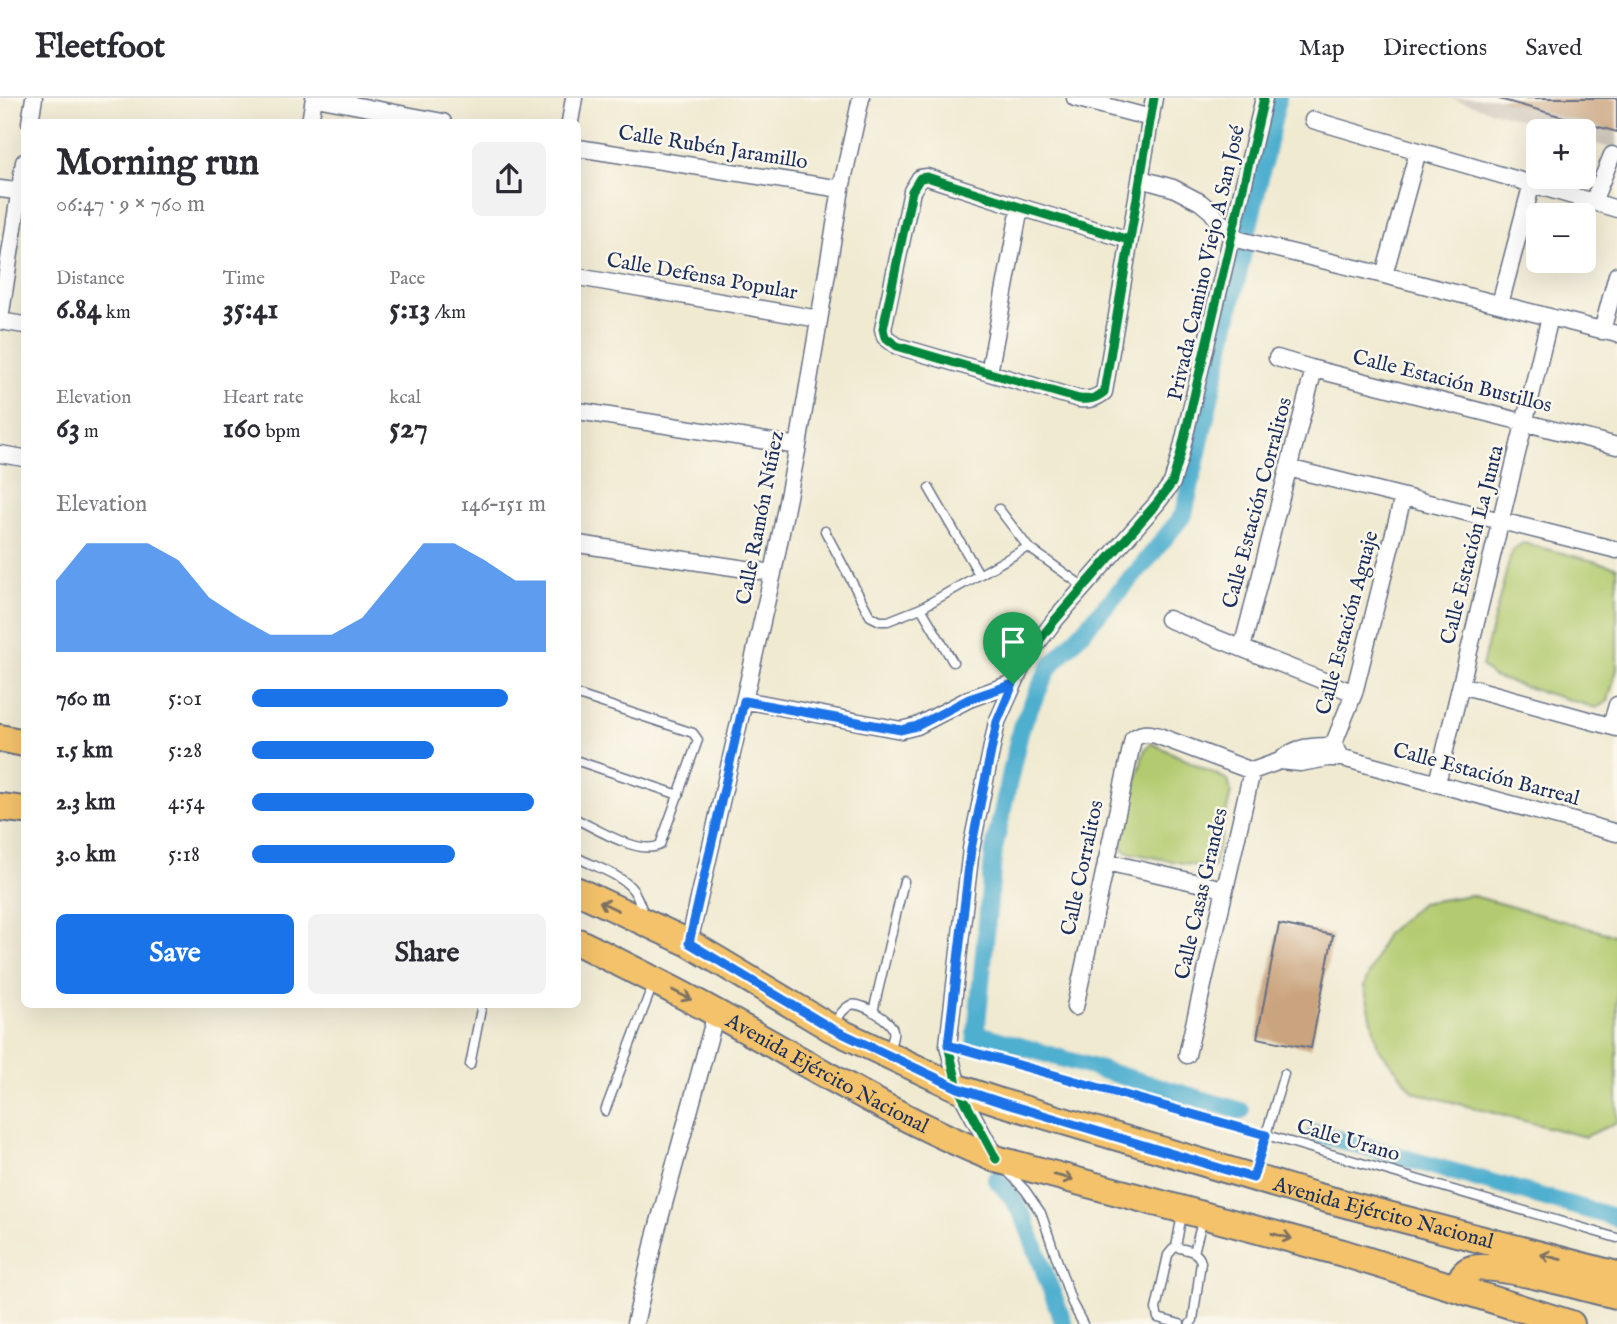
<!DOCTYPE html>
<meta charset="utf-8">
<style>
:root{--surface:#fff;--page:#f2f2f3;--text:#2b2b33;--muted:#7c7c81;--line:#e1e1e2;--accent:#1a73e8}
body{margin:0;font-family:"IM FELL English",serif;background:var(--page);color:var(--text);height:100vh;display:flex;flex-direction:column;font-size:26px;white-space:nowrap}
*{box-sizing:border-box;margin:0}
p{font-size:23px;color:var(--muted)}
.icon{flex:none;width:38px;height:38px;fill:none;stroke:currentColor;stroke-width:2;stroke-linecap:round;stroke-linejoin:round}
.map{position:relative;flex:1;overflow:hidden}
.details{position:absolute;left:21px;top:21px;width:560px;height:889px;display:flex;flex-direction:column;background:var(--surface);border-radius:10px;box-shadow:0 7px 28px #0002}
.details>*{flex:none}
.buttons{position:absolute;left:1526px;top:21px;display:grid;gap:14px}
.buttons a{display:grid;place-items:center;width:70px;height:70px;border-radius:10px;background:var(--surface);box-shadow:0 7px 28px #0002;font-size:35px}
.pin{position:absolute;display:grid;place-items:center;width:60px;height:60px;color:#fff;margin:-72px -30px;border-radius:50% 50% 50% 0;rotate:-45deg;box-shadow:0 0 7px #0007}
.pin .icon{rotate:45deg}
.round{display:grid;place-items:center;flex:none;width:74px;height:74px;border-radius:10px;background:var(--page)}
.headline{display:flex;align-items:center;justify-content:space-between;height:119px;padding:0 35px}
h1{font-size:38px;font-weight:700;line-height:52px}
.figures{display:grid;grid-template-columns:repeat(3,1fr);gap:10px;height:119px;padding:7px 35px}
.figures div{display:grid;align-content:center}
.figures b{font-size:30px;font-weight:700}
.figures small{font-size:19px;font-weight:400}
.figures p{font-size:19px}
.chart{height:196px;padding:14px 35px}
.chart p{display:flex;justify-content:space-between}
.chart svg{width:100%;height:126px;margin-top:7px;fill:var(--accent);opacity:.7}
.cta{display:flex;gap:14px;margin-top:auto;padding:14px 35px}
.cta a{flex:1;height:80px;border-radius:10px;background:var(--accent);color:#fff;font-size:28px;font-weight:700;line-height:80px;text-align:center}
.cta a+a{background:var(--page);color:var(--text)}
ul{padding:0 35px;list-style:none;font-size:23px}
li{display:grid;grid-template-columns:112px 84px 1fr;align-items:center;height:52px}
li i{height:18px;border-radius:9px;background:var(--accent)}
header{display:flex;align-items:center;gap:42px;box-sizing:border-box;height:98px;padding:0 35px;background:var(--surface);border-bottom:2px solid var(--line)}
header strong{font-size:33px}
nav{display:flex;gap:38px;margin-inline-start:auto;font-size:24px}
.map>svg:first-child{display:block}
.industrial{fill:#cac3b8}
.green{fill:#b3cb70;stroke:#677d67;stroke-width:2}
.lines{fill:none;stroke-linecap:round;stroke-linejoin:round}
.canal{stroke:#50afcf;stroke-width:18}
.building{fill:#caa47e}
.service-casing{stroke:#667086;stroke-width:11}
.minor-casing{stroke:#667086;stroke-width:19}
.primary-casing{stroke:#667086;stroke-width:30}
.service{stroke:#fff;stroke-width:8}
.minor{stroke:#fff;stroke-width:16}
.primary{stroke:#f3c26a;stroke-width:26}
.cycleway-casing{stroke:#fbf7ec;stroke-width:13}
.cycleway{stroke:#00873e;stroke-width:9}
.oneway{stroke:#7c7163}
.route-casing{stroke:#fff;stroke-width:14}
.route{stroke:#1a73e8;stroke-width:9}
.labels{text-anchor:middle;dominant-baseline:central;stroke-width:5;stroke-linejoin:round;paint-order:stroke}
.street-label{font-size:21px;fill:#1b2f5e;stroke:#fbf7ec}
</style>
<header>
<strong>Fleetfoot</strong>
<nav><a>Map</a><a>Directions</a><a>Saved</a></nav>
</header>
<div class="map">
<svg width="1617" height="1226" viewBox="0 0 1617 1226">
<rect width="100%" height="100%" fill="#fbf7ec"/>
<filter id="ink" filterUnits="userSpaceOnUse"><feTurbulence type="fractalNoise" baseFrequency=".0143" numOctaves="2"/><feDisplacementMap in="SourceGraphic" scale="14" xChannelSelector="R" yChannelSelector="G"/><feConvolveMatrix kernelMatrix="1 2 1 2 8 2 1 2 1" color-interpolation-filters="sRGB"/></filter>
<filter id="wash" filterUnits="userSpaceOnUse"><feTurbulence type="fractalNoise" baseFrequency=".00686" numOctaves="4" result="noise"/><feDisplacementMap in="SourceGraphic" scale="28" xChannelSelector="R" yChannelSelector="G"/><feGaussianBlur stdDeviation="1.57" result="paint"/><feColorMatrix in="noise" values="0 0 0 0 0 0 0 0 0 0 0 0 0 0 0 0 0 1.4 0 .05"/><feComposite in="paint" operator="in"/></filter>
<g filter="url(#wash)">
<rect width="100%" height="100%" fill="#f0ead1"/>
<path class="industrial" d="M 1450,0 L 1617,0 L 1617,52 L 1584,42 L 1584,33 L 1557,33 Z"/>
<path class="green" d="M 1523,445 L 1617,469 L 1617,571 L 1608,603 L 1596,610 L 1493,579 L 1482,568 L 1512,452 Z
M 1151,645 L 1228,682 L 1231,694 L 1214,769 L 1207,770 L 1127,754 L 1118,746 L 1145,651 Z
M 1470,797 L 1617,838 L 1617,1024 L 1585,1039 L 1414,994 L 1378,949 L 1364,888 L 1385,837 L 1421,805 Z"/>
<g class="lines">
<path class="canal" d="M 975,935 L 1241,1013
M 975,947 L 994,751 L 1021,629 L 1049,570 L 1143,467 L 1184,416 L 1278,0
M 1316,1035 L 1617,1120
M 996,1081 L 1011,1098 L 1025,1122 L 1064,1226"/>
</g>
<g id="blocks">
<path class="building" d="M 1499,0 L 1617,0 L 1617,34 L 1499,1 Z
M 1279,826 L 1333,837 L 1311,950 L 1257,940 Z"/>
</g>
</g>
<g filter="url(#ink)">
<use href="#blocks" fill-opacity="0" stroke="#667086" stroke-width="2"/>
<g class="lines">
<defs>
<path id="service" d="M 929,390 L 979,476
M 999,411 L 1028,449
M 825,433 L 870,518 L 880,523 L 888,523 L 921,510 L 1028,449 L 1084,489
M 921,510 L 953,564
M 578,597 L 693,635 L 698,642 L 660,747 C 640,758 597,731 578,722
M 578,663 L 679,697
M 578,760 C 594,768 622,777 633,792 C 638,799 641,809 645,818
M 873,914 L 904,783
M 832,928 C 837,921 843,910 851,907 C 861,904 891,922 893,932 C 895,938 890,948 888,954
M 948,947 L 1266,1037 L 1617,1140
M 470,967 L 482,906
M 605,1013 L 653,886
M 1008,1074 L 1025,1092 L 1041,1115 L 1072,1205 L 1083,1226
M 1254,1077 L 1284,976
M 1176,1149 C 1186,1152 1198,1152 1201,1164 L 1193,1222 L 1190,1226
M 1194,1154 L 1203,1120
M 1180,1226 L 1158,1220 L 1156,1211 L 1168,1157 L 1173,1151 L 1176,1149 L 1182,1116"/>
<path id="minor" d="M 316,0 L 443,24
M 1075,0 L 1151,20
M 1313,22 L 1617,111
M 30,24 L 34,0
M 310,24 L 314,0
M 570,24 L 574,0
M 578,50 L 841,91
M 1141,81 L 1173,90 L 1200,104 L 1211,113 L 1218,122 L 1240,142 L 1384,177 L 1617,236
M 0,91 L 24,94
M 1593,104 L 1612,57
M 1129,142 L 1020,109 L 927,79 L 920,80 L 912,93 L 883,231 L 885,239 L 897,248 L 1079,301 C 1089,302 1095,301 1104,294 L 1154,0
M 1384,177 L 1418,53
M 578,179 L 819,221
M 1500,206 L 1532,85
M 0,221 L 24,64
M 0,223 L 24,227
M 1602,233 L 1617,177
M 1277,260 L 1314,271 L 1617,348
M 989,275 L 1020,109
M 578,313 L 798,348
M 0,356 L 24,360
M 1288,370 L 1617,452
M 578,446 L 773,475
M 1168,521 L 1354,595
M 1242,550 L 1314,271
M 1461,587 L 1617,630
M 744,602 L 901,632 L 917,628 L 969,601 L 1013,585
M 1611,628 L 1617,607
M 1328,660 L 1354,595 L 1403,399
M 1280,663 C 1295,648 1313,648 1334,648 L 1339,655
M 1252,673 L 1280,663 L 1300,665 L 1328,660 L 1343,660 L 1617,735
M 1437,685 L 1550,219
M 1106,764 L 1224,791
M 689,845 L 773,475 L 798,348 L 841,91 L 861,0
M 1075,909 L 1133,641 C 1141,635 1146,635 1156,637 L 1252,673
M 1187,957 L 1252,673
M 995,1059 L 958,990 L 948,947 L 971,751 L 997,624 L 1022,568 L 1035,548 L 1055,522 L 1157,405 L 1172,385 L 1180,358 L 1264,0
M 635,1226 L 656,1135 L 716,915"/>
<g id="primary">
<path d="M 0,640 L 24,645"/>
<path d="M 0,709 L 24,712"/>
<path id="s1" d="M 578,793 L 689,845 L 831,930 L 958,990 L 1000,1004 L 1315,1098 L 1617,1177"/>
<path id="s2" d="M 578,844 C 616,863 654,882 692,902 C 793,956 890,1018 996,1061 L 1343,1155 L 1571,1226"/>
<path d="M 1458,1190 C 1460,1183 1462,1176 1469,1172 C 1488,1161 1590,1192 1617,1197"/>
</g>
</defs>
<use href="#service" class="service-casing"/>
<use href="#minor" class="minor-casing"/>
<use href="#primary" class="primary-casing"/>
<use href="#service" class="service"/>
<use href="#minor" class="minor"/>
<use href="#primary" class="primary"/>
<defs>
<path id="cycleway" d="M 1129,142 L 1020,109 L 927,79 L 920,80 L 912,93 L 883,231 L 885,239 L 897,248 L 1079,301 C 1089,302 1095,301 1104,294 L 1154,0
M 996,1061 L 958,990 L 948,947 L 971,751 L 997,624 L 1022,568 L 1035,548 L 1055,522 L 1157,405 L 1172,385 L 1180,358 L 1264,0"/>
</defs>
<use href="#cycleway" class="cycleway-casing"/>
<use href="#cycleway" class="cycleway"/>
</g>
<defs><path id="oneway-shaft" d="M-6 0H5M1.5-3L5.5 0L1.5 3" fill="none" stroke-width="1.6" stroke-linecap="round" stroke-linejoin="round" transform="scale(1.75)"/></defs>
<g class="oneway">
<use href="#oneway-shaft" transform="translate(609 808) rotate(-155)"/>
<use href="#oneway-shaft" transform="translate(682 897) rotate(27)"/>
<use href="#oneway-shaft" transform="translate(1063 1079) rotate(15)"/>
<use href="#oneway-shaft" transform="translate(1282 1138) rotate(15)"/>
<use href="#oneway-shaft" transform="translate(1551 1159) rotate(-166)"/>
</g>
</g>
<g class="lines" filter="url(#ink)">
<defs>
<path id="route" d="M 1013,586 L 997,624 L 971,751 L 948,947 L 1266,1037 L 1253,1080 L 1000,1004 L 958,990 L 831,930 L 689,845 L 744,603 L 901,632 L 917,628 L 969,601 Z"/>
</defs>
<use href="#route" class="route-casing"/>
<use href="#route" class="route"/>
</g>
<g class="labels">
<g class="street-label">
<text transform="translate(713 50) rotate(9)">Calle Rubén Jaramillo</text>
<text transform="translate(1207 165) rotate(-77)">Privada Camino Viejo A San José</text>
<text transform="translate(702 179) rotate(10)">Calle Defensa Popular</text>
<text transform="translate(1452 284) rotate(14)">Calle Estación Bustillos</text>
<text transform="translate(1258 405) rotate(-75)">Calle Estación Corralitos</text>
<text transform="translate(761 420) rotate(-79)">Calle Ramón Núñez</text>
<text transform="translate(1473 447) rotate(-76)">Calle Estación La Junta</text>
<text transform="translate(1348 525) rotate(-75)">Calle Estación Aguaje</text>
<text transform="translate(1486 677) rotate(15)">Calle Estación Barreal</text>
<text transform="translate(1083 770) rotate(-78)">Calle Corralitos</text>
<text transform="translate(1202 796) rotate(-77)">Calle Casas Grandes</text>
<text stroke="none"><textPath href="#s2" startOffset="282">Avenida Ejército Nacional</textPath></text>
<text transform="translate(1348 1043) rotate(16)">Calle Urano</text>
<text stroke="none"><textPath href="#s1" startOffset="872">Avenida Ejército Nacional</textPath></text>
</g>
</g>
</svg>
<div class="buttons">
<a>+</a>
<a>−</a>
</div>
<div class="pin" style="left:1013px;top:586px;background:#1e9e55"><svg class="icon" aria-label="arrive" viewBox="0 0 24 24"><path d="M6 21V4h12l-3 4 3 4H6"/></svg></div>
<section class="details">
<div class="headline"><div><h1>Morning run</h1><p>06:47 · 9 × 760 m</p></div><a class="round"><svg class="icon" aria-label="share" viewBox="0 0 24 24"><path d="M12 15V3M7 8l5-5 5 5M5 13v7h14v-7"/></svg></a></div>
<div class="figures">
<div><p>Distance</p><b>6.84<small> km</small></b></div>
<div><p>Time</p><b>35:41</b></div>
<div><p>Pace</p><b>5:13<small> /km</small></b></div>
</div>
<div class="figures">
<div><p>Elevation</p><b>63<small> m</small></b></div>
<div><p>Heart rate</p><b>160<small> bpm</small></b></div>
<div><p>kcal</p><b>527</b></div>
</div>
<div class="chart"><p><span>Elevation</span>146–151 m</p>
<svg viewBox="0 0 160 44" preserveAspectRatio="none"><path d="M0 44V19L10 6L20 6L30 6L40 12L50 25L60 32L70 38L80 38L90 38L100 32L110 19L120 6L130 6L140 12L150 19L160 19V44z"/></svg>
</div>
<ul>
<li><b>760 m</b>5:01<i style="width:87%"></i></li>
<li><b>1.5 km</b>5:28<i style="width:62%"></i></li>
<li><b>2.3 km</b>4:54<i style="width:96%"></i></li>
<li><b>3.0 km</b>5:18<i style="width:69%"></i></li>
</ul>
<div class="cta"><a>Save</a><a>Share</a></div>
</section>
</div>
